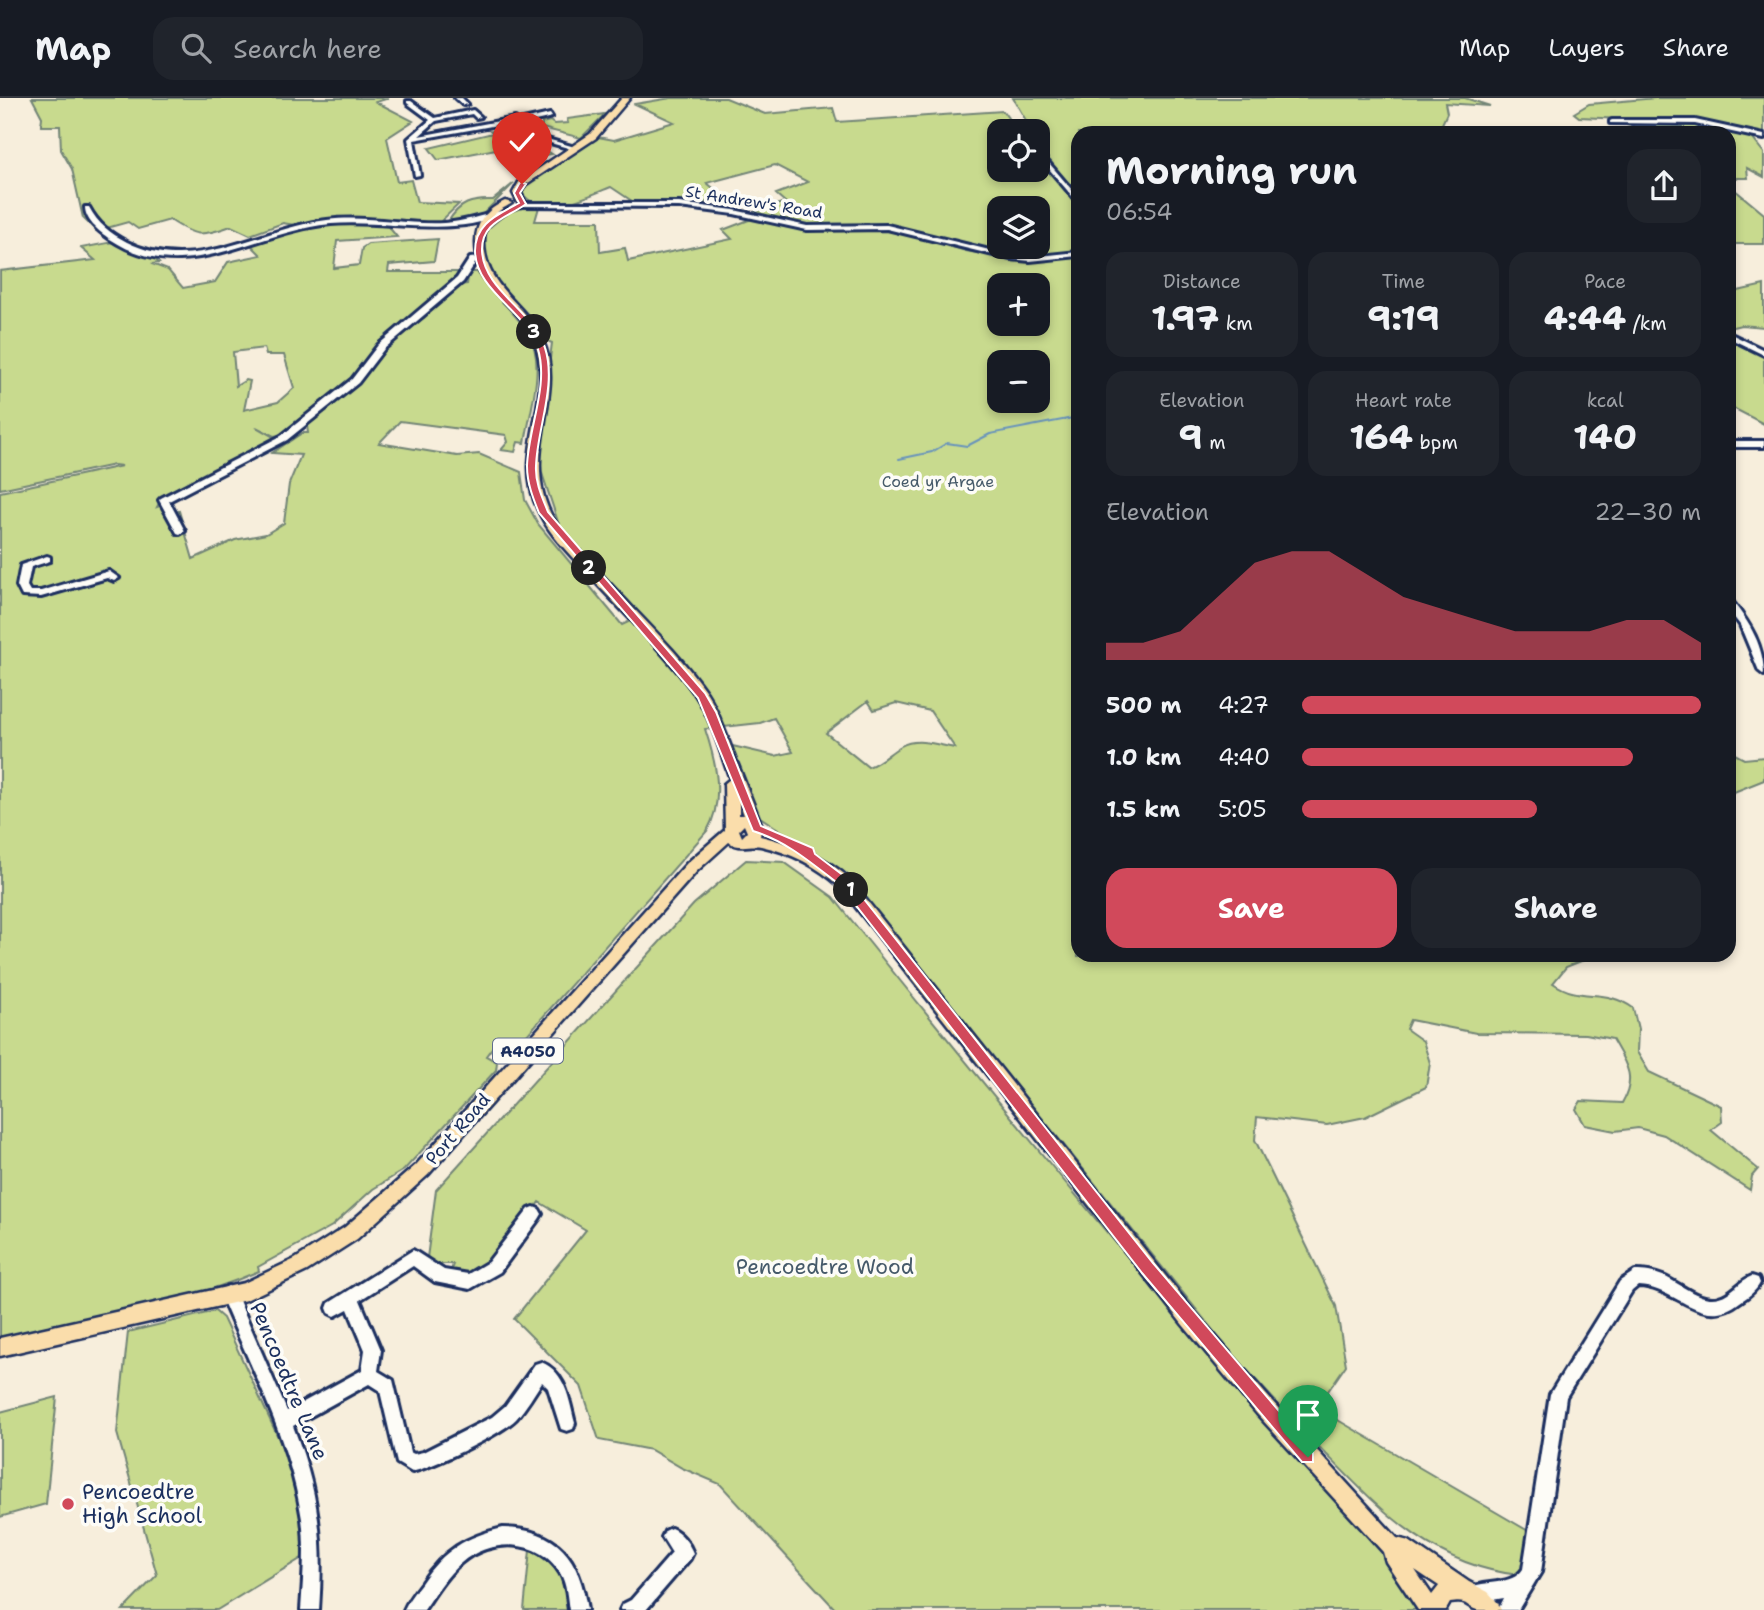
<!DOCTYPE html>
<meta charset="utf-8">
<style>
:root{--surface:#171b24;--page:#20242c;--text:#f1f3f6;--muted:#9ea1a6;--line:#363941;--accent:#d1495b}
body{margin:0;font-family:"Shantell Sans",sans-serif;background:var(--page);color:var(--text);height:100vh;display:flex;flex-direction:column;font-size:26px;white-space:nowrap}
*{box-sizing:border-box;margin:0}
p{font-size:23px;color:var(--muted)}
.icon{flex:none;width:38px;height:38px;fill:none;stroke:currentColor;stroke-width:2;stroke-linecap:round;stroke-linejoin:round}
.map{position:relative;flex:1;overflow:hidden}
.panel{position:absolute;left:1071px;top:28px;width:665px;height:836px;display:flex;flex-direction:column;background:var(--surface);border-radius:21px;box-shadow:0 4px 10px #0003}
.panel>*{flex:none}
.tools{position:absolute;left:987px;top:21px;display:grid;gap:14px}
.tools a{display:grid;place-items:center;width:63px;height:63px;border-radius:14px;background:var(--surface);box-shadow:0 4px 10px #0003;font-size:35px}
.pin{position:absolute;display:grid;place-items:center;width:60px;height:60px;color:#fff;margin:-72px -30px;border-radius:50% 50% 50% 0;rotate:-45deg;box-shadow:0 0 7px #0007}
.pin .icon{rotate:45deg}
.km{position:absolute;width:35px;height:35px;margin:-18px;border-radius:50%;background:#222;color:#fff;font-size:19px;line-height:35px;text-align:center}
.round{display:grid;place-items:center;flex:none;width:74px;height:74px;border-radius:21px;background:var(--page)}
.head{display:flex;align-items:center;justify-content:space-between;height:119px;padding:0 35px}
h1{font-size:38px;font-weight:700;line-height:52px}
.stats{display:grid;grid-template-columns:repeat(3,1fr);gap:10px;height:119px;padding:7px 35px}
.stats div{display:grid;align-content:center;border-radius:18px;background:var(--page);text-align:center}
.stats b{font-size:35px;font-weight:700}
.stats small{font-size:19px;font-weight:400}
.stats p{font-size:19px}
.chart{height:196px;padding:14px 35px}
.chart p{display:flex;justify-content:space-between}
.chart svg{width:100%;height:126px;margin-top:7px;fill:var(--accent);opacity:.7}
.button{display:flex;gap:14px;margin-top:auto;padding:14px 35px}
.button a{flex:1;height:80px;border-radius:21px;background:var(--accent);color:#fff;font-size:28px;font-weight:700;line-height:80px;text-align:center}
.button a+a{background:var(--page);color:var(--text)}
ul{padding:0 35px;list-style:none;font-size:23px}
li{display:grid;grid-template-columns:112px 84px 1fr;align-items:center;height:52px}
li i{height:18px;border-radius:9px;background:var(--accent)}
header{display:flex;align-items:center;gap:42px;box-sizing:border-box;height:98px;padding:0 35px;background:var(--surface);border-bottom:2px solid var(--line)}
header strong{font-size:33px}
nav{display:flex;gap:38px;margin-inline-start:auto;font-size:24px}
.search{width:490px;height:63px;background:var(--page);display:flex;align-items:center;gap:18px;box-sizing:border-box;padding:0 24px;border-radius:21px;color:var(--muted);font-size:26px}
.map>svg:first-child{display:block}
.green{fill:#c8da8e;stroke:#728476;stroke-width:2;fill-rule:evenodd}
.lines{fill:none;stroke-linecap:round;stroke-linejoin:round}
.stream{stroke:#6793bc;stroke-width:2}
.minor-casing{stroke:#1b2f5e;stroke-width:6}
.major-casing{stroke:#1b2f5e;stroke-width:5}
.minor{fill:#fdfcf7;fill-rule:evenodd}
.major{fill:#faddab;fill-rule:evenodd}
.route{fill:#d1495b;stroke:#fff;stroke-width:2}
.poi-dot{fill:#d1495b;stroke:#fdfcf7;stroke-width:2.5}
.labels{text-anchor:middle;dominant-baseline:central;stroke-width:7;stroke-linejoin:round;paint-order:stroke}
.far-street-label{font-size:16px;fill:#1b2f5e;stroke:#fdfcf7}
.far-park-label{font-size:16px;fill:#465a6a;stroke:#fdfcf7}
.shield{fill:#fdfcf7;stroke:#5f6c8c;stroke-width:2}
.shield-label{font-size:16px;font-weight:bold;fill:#1b2f5e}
.street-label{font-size:18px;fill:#1b2f5e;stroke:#fdfcf7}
.near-park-label{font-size:21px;fill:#465a6a;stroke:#fdfcf7}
.near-street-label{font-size:21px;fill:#1b2f5e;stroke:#fdfcf7}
.near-poi-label{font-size:21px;fill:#1b2f5e;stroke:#fdfcf7;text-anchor:start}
</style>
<header>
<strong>Map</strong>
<div class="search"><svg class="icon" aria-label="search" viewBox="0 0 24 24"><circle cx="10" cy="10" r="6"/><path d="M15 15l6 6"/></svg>Search here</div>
<nav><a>Map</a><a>Layers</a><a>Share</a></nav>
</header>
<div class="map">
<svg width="1764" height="1512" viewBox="0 0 1764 1512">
<rect width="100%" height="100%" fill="#f7eedc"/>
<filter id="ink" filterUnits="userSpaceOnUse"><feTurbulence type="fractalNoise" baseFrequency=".0143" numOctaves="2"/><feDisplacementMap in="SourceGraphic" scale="14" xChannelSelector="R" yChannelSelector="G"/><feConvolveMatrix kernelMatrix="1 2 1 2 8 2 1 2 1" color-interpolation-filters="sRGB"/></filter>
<g filter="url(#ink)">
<path class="green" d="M 32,0 L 389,0 L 376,4 L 413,23 L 387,40 L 397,84 L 411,82 L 417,104 L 459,106 L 439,125 L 393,121 L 340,122 L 300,128 L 283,125 L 250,137 L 231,128 C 201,138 197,140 170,122 L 138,131 L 128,124 L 96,133 L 83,120 L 72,71 L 61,52 L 60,28 L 41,28 L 42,19 Z
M 671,0 L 726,0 L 765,16 L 833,10 L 837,24 L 1003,13 L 1017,33 L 999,33 L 999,72 L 1038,72 L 1038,55 L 1040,56 L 1055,79 L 1078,104 L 1078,155 L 1026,160 L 962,148 L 891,128 L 811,129 L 748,116 L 785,104 L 776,96 L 808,84 L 775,67 L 707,85 L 723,98 L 695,108 L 635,105 L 611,89 C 587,98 542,122 522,95 L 528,85 L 598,39 L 614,42 L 674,24 L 635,6 ZM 999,110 L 1038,110 L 1038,149 L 999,149 Z
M 1013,0 L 1465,0 L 1490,8 L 1445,5 L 1447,15 L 1442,26 L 1450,35 L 1419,35 L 1400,29 L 1349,35 L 1078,35 L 1078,99 C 1063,81 1038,59 1038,33 L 1032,33 Z
M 1656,0 L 1764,0 L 1764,41 L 1753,41 L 1764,55 L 1764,79 L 1747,70 L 1748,80 L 1729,80 L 1729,35 L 1651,35 L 1623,26 L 1623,21 L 1579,19 L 1574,15 L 1589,6 Z
M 605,16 L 581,40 L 542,30 L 542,25 L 550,23 L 554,26 L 568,25 L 567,21 Z
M 520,31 L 522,33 L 502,37 L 508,45 L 541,49 L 552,56 L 533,58 L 529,55 L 518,57 L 496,51 L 438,62 L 429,50 L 493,35 L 491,33 L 499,35 Z
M 514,85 L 479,120 L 448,124 C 459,105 472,101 493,102 Z
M 1729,87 L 1764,116 L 1764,146 L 1729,146 Z
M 531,108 L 539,109 L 535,123 L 599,123 L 600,154 L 625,150 L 628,163 L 732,141 L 723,132 L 754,120 L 817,132 L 893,131 L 966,153 L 1021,163 L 1078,157 L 1078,858 L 1582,858 L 1584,862 L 1566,869 L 1553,885 C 1581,905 1604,889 1633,910 L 1638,931 L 1637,954 L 1649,974 L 1721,1008 L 1722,1024 L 1711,1032 L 1758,1071 L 1752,1078 L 1750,1092 L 1664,1037 L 1638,1030 L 1615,1033 L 1585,1027 L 1576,1011 L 1581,1003 L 1622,1005 C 1637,979 1626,965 1612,941 L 1586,936 L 1476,935 L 1410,922 L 1406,931 L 1423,943 L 1430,965 L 1426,989 L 1365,1019 L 1327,1027 L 1257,1019 L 1255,1042 L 1336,1208 L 1346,1267 L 1326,1296 L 1312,1307 L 1530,1434 L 1528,1465 L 1519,1477 C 1435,1468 1385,1416 1329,1359 C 1291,1321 1255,1282 1220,1241 L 844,774 L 760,719 L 749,707 L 728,647 L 775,658 L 793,654 L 774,620 L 760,625 L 705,631 C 716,664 725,702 707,733 L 519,946 L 510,950 L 495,946 L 486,958 L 497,964 L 496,972 L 404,1072 L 373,1091 L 332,1128 L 258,1169 L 259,1173 C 177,1209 87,1220 0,1240 L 0,394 L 122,368 L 114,367 L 0,391 L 0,173 L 95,162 L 81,150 L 113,144 L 156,162 L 159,165 L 152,166 L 168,172 L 183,190 L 215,184 L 228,164 L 261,157 L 250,146 L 326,125 L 384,123 L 397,139 L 337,143 L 334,170 L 359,167 L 362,150 L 368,146 L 438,141 L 434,163 L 389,167 L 388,174 L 463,174 L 456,184 L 397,231 L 359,276 L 286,336 L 274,338 L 256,329 L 277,341 L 160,403 L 157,409 L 163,407 L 173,414 L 179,413 L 193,461 L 235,442 L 266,436 L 284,425 L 289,386 L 301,357 L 272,355 L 302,335 L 308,335 L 307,328 L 363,281 L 384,252 L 407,229 L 424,220 L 458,187 L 467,186 L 469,174 L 477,174 C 491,197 516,213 529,237 C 546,267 530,312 525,345 L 518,344 L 515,354 L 501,352 L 508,344 L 506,337 L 400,323 L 379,345 L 457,358 L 479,356 L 521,374 L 525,402 L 538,426 L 622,527 L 637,520 L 560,430 L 537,360 L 552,245 L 542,241 L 486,170 L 484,134 L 508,114 ZM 999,187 L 1038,187 L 1038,226 L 999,226 ZM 264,250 L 266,257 L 284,257 L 294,290 L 278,304 L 244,312 L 250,283 L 246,282 L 236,288 L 233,254 ZM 999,264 L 1038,264 L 1038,303 L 999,303 ZM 868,603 L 874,612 L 896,605 L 930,613 L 955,650 C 939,647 917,639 901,648 C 889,655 882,664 868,669 L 826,635 Z
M 1764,187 L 1764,229 L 1741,227 L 1729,230 L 1729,195 Z
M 1729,241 L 1748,246 L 1764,256 L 1764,326 L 1729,308 Z
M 1729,653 L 1744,661 L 1764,659 L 1764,682 L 1729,696 Z
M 746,762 L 784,764 L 833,799 C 978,981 1128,1161 1279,1339 C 1316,1382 1402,1462 1417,1512 L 836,1512 L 720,1386 L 682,1370 L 651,1352 L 599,1342 L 581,1288 L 514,1221 L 586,1132 L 539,1104 L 498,1161 L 473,1176 L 450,1176 L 453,1166 L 433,1166 L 427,1160 L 436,1092 L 694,806 Z
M 215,1213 L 223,1220 L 296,1378 L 310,1455 L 217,1512 L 123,1512 L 157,1477 L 117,1335 L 128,1234 Z
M 57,1299 L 46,1406 L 0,1419 L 0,1314 Z
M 530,1452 C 554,1464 570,1484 571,1512 L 524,1512 Z"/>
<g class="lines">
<path class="stream" d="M 899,361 L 932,354 L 947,345 L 967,348 L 990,336 L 1078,319"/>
<defs>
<path id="minor" d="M 455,0 L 462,0 L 468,6 L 463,7 Z
M 407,3 L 411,3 L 435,20 L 473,12 L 481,19 L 476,20 L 472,16 L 436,23 L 419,38 L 515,20 L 519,23 L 550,16 L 552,19 L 523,26 L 537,38 L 578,50 L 575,52 L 533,40 L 514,24 L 414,42 L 420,77 L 415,78 L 408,41 L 430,22 L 407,5 Z
M 1612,22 L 1695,22 L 1764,37 L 1764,41 L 1695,26 L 1610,25 L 1610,23 Z
M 1038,52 L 1078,99 L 1078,105 L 1038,58 Z
M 521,105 L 679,105 L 734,112 L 807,128 L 887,127 L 1010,157 L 1030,159 L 1078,154 L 1078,158 L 1030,163 L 1010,161 L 887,131 L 807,132 L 734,116 L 679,109 L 519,108 L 519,106 Z
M 85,109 L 89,109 C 98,126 110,135 127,144 C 195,178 259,130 327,122 C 366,117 405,127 444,125 C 463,124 482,117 501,113 L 505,115 C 455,141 386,121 331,126 C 254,133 185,191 110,141 C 98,133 85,122 85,109 Z
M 480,159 L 484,161 L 476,164 L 463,184 L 384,251 L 358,285 L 287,342 L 169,403 L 185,433 L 180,436 L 177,435 L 159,402 L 161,400 L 281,338 L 352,281 L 378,247 L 457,180 L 470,160 Z
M 1729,235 L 1764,252 L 1764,257 L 1729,240 Z
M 1729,343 L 1764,343 L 1764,349 L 1729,349 Z
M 47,458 L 50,459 L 50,463 L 31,469 L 27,488 L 30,493 L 41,493 L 109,473 L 119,480 L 114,483 L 107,480 L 41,499 L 22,498 L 17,488 L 21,467 Z
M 1729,503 L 1733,504 C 1750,526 1764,548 1764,577 L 1759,573 L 1740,527 L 1729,513 Z
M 534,1109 L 539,1111 L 542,1116 L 539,1121 L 500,1174 L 470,1191 L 435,1184 L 413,1168 L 360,1202 L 381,1252 L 378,1273 L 393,1282 L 410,1354 L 414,1356 L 423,1354 L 492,1319 L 505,1308 L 535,1266 L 541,1264 C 566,1274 569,1302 575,1325 L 573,1331 L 567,1333 L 561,1331 L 548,1290 L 542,1284 C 534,1296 526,1310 516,1321 C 500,1337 435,1368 412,1374 L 397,1365 L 380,1293 L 369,1286 L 293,1328 C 319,1394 324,1442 319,1512 L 301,1512 C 303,1482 306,1451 302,1421 C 290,1342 251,1270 220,1196 L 222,1191 L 228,1188 L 234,1191 L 287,1313 L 362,1272 L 365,1252 L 348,1211 L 335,1218 L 329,1215 L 327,1210 L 329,1205 L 413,1152 L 444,1172 L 468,1176 L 488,1164 L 529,1111 Z
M 1635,1173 C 1645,1173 1653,1174 1663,1178 C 1679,1184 1700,1205 1719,1199 C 1732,1196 1740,1182 1752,1178 L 1758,1180 L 1760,1185 C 1756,1193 1748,1199 1740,1204 C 1702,1234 1677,1189 1638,1188 L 1632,1193 L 1566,1299 L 1541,1474 L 1518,1512 L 1498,1512 L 1504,1500 L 1474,1505 L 1468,1502 L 1465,1496 L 1468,1490 C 1485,1482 1512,1488 1523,1471 L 1550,1296 L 1620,1183 Z
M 503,1430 C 558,1431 580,1460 587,1512 L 569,1512 C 567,1500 567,1486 560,1475 C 539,1440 490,1440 461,1465 C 446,1478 435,1496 424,1512 L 404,1512 C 408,1502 415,1493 422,1484 C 444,1452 465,1439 503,1430 Z
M 671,1430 C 681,1434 689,1445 693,1455 L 690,1461 L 646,1512 L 620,1512 L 623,1506 L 631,1502 L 672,1455 L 662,1439 L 665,1433 Z"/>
<path id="major" d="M 622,0 L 630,0 L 596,40 L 525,87 L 521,95 L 525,103 L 518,105 L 513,95 L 519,84 L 590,36 Z
M 505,103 L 512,105 C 505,110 496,113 491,120 C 485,127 484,137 484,145 C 485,191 527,205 543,243 C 566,295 523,351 548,410 C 557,432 577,450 594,468 C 631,510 675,549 707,595 C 718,612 724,631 731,649 C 741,675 752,702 762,728 L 760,738 C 794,746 823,757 849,780 L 1195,1215 L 1271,1302 L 1397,1440 L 1409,1443 L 1469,1484 L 1488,1494 L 1498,1505 L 1501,1512 C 1495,1512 1484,1512 1477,1512 C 1465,1508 1468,1502 1450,1505 L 1446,1512 L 1418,1512 L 1386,1464 L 1383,1454 L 1257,1316 L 1183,1227 L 839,788 C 816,767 791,755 761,748 C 749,746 740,752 729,744 L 697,773 L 428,1077 L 357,1141 L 307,1173 L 246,1202 L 0,1258 L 0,1240 L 244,1185 L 295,1161 L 345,1129 L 416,1067 L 687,765 L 725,732 L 724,686 L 730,681 C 720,654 712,622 696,598 C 663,552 621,513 583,471 C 567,453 548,435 538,412 C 511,355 555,301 535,245 C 521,204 475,194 476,143 C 476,123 488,111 505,103 ZM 739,703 L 744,717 L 739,717 ZM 744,727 L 747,734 L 742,739 L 739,732 ZM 1415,1472 L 1439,1488 L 1432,1497 Z"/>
</defs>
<use href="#minor" class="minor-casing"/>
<use href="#major" class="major-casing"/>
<use href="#minor" class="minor"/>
<use href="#major" class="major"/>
</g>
</g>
<path class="route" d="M 520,84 L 526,86 L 520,95 L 526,106 C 507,120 481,124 482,153 C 484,193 534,213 545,250 C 557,287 537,331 536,368 C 535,384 542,399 548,414 L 705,595 L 716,614 L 761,728 L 813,750 L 815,756 L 848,781 L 1153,1165 L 1313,1353 L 1313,1364 L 1302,1364 L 1142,1175 L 840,787 C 811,765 788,744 753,733 L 698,600 L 539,415 C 533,400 527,385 527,368 C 528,331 549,288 538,251 C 527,213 476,194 475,153 C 475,125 498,117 519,105 L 514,95 Z"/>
<circle class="poi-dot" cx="68" cy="1406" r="7"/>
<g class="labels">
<g class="far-street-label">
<text transform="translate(754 104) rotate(9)">St Andrew's Road</text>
</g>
<g class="far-park-label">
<text x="938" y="383">Coed yr Argae</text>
</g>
<rect class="shield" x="493" y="940.5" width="70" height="25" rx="5"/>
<g class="shield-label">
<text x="528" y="953">A4050</text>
</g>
<g class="street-label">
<text transform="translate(458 1031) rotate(-49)">Port Road</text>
</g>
<g class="near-park-label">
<text x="825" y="1169">Pencoedtre Wood</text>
</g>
<g class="near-street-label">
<text transform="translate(289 1283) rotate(67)">Pencoedtre Lane</text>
</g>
<g class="near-poi-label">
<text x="82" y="1394">Pencoedtre<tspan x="82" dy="24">High School</tspan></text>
</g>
</g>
</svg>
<div class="tools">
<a><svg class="icon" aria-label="locate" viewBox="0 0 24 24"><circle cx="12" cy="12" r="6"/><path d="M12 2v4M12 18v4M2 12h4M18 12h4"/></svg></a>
<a><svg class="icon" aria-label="layers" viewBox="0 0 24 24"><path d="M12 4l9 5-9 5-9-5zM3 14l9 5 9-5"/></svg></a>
<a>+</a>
<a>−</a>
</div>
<div class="pin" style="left:1308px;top:1359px;background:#1e9e55"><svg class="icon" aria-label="arrive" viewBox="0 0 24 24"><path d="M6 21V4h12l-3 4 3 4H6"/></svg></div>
<div class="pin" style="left:522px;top:86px;background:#d93025"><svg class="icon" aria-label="check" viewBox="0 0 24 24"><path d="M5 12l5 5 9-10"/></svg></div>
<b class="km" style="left:851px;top:792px">1</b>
<b class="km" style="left:589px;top:470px">2</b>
<b class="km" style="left:534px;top:234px">3</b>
<section class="panel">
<div class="head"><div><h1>Morning run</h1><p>06:54</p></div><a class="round"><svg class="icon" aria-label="share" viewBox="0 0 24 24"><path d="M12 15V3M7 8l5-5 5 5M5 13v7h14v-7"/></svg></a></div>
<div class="stats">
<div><p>Distance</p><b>1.97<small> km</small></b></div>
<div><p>Time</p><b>9:19</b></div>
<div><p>Pace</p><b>4:44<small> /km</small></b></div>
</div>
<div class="stats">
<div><p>Elevation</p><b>9<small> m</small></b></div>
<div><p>Heart rate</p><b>164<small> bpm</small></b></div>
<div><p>kcal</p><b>140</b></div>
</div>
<div class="chart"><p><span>Elevation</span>22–30 m</p>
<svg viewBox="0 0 160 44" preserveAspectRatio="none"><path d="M0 44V38L10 38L20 34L30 22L40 10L50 6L60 6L70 14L80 22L90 26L100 30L110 34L120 34L130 34L140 30L150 30L160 38V44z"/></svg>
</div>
<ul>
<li><b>500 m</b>4:27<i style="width:100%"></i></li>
<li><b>1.0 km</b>4:40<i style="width:83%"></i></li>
<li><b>1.5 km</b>5:05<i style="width:59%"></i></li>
</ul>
<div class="button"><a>Save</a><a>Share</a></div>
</section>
</div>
